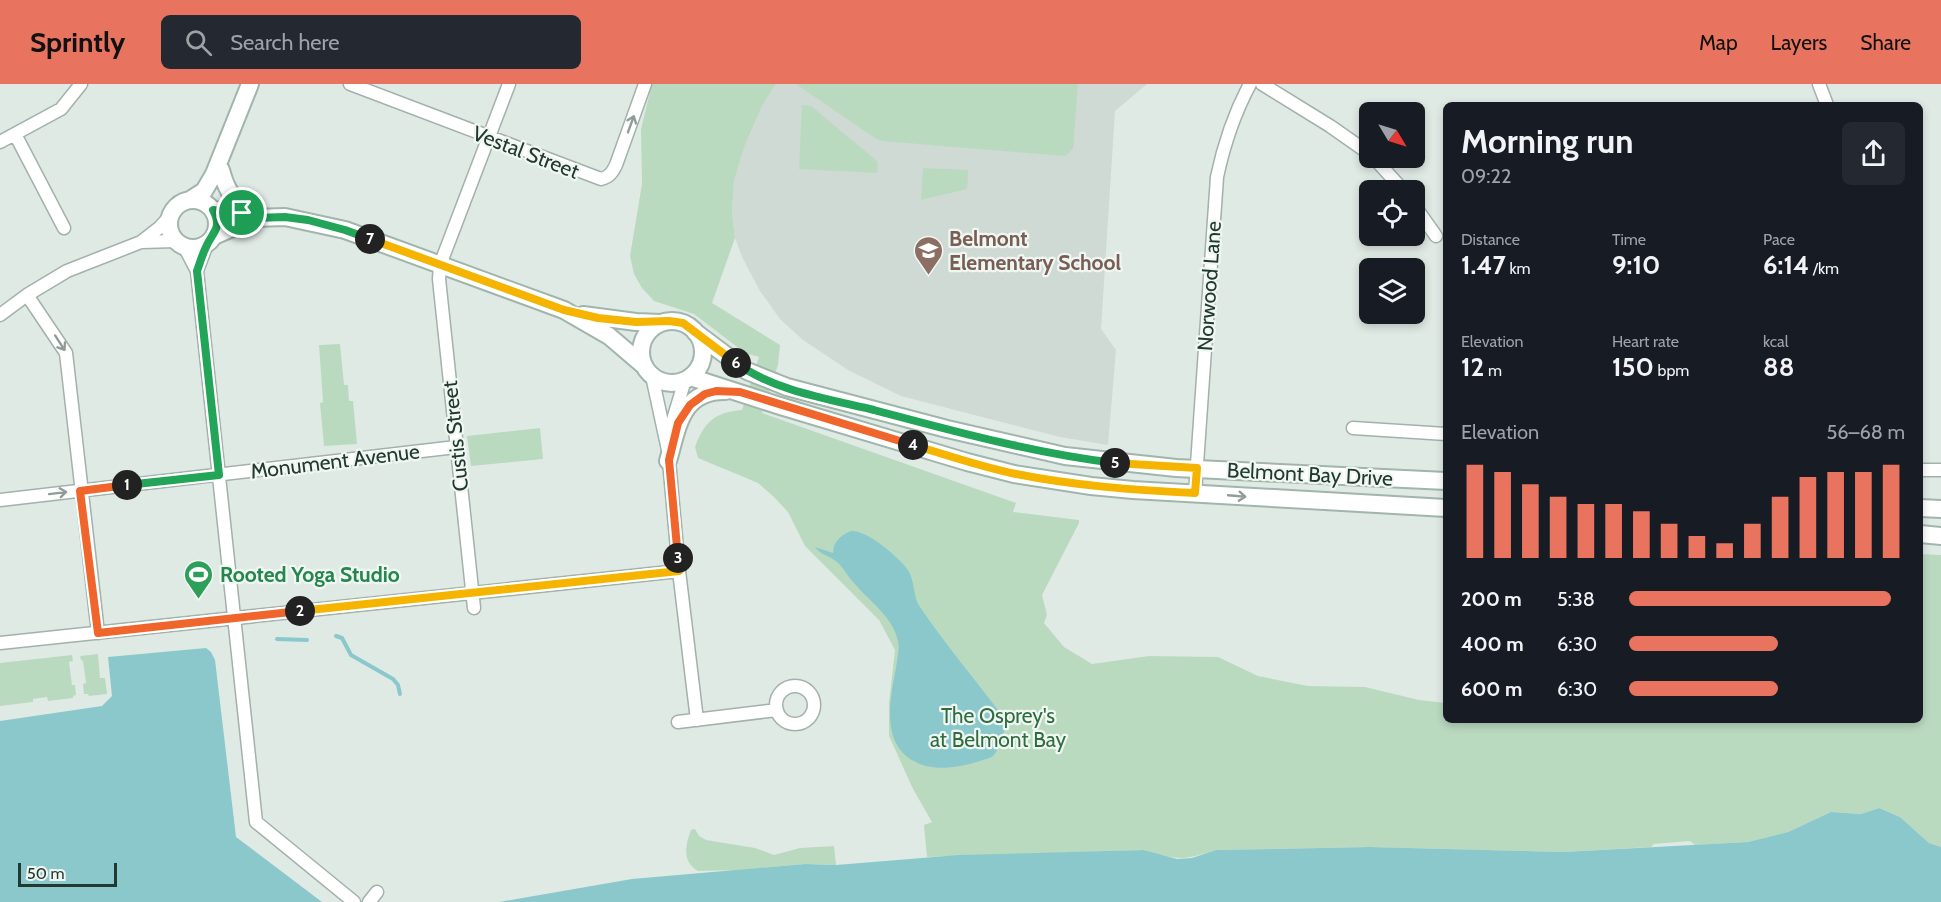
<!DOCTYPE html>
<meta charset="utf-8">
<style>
:root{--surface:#171b24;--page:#242831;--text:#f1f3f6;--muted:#9ea1a6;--accent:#e87460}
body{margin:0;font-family:Cabin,sans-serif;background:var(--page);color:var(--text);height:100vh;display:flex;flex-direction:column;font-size:22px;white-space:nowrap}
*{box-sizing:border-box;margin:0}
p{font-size:20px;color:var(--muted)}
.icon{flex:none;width:33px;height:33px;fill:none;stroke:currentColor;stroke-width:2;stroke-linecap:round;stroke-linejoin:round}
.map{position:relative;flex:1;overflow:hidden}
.drawer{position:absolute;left:1443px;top:18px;width:480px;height:621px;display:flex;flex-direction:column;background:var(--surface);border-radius:9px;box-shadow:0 3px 9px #0003}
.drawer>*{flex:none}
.needle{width:39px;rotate:128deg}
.tools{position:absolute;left:1359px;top:18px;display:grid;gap:12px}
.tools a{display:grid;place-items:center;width:66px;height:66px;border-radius:9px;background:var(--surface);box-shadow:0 3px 9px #0003;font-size:30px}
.scale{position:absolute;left:18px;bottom:15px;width:99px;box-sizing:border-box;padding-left:6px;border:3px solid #223931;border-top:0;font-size:16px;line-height:21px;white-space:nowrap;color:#223931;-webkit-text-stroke:4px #f0f7f3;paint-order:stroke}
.pin{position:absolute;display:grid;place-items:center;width:51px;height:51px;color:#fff;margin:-26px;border:3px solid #fff;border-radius:50%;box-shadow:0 2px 6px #0007}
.km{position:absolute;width:30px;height:30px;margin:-15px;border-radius:50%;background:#222;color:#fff;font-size:16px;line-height:30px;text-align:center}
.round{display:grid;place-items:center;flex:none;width:63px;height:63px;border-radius:9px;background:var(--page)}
.headline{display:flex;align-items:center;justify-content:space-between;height:102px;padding:0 18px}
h1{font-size:33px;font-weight:800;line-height:45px}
.metrics{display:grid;grid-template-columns:repeat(3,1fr);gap:9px;height:102px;padding:6px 18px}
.metrics div{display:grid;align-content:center}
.metrics b{font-size:26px;font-weight:800}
.metrics small{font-size:16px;font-weight:400}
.metrics p{font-size:16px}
.chart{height:168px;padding:12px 18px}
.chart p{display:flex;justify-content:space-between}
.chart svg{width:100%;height:108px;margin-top:6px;stroke:var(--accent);stroke-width:6}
ul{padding:0 18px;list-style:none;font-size:20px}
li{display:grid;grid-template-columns:96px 72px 1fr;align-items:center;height:45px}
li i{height:15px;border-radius:8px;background:var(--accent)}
header{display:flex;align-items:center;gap:36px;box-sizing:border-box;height:84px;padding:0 30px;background:var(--accent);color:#111}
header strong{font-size:28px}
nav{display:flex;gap:33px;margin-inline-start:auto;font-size:21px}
.search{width:420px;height:54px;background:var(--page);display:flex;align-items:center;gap:15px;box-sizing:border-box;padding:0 21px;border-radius:9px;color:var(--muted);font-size:22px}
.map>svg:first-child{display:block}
.built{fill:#cedad3}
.green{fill:#badac0}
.water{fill:#8bc8cc}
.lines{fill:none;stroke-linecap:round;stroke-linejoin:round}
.stream{stroke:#8bc8cc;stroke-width:4}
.street-casing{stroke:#a3b1ab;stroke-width:15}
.secondary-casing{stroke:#a0b5ab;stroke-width:20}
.street{stroke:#fff;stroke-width:12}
.secondary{stroke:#fff;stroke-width:16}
.oneway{stroke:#909c98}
.split-1-casing{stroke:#fff;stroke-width:12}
.split-2-casing{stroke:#fff;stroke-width:12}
.split-3-casing{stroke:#fff;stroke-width:12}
.split-4-casing{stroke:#fff;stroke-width:12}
.split-5-casing{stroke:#fff;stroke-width:12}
.split-6-casing{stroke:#fff;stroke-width:12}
.split-7-casing{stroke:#fff;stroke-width:12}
.split-8-casing{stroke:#fff;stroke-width:12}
.split-1{stroke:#22a559;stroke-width:8}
.split-2{stroke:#f0652b;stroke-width:8}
.split-3{stroke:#f5b400;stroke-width:8}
.split-4{stroke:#f0652b;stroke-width:8}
.split-5{stroke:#f5b400;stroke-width:8}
.split-6{stroke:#22a559;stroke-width:8}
.split-7{stroke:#f5b400;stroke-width:8}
.split-8{stroke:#22a559;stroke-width:8}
.labels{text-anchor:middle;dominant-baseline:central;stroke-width:4.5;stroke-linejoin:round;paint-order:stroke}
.street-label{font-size:21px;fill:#223931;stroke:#f0f7f3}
.education-label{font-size:21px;font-weight:bold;fill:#785e54;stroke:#f0f7f3;text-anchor:start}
.leisure-label{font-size:21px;font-weight:bold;fill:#27864d;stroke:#f0f7f3;text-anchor:start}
.park-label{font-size:21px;fill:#2f6d41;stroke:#f0f7f3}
</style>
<header>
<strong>Sprintly</strong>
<div class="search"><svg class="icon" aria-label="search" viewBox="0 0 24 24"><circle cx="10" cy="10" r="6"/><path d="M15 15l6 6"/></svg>Search here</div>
<nav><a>Map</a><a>Layers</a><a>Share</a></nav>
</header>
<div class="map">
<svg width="1941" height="818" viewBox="0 0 1941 818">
<rect width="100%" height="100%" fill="#e0eae5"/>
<path class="built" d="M 776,0 L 1147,0 L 1115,27 L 1101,245 L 1116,266 L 1108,361 L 1060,353 L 901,312 L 848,286 L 803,256 L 780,235 L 760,207 L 743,175 L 735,154 L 732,128 L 734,97 L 745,61 L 762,22 Z"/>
<path class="green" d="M 652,0 L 776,0 L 762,22 L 745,61 L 734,97 L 732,128 L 735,154 L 712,219 L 780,261 L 778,281 L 762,329 L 1016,419 L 1013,428 L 1079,436 L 1079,439 L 1042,511 L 1047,531 L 1044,539 L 1064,563 L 1092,580 L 1149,572 L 1218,573 L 1258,592 L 1308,602 L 1365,603 L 1419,616 L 1446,619 L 1446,636 L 1920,636 L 1920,470 L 1941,471 L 1941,763 L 1929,759 L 1900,733 L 1879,724 L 1861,730 L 1831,728 L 1788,748 L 1748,758 L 1695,761 L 1690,757 L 1654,760 L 1651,763 L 1563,768 L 1368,763 L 1216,766 C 1182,777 1178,776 1144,766 L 927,773 L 924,741 L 932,738 L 913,705 L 889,652 L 889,619 L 895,566 L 879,536 L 805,462 L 788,428 L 774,413 L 758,399 L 698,374 L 695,363 C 704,338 715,328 742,326 L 759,273 L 745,269 L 694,230 L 654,217 L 642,204 L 634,190 L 630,172 L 642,100 L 641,45 Z
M 796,0 L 1078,0 L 1073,65 L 1065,72 L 882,57 L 875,54 Z
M 802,21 L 811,22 L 878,78 L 877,89 L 799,85 Z
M 923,84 L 968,86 L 967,105 L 921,116 Z
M 340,260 L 344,301 L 348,301 L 349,317 L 353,317 L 357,360 L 324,362 L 320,319 L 323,318 L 319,261 Z
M 540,344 L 543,375 L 471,382 L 467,352 Z
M 98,570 L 100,594 L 105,594 L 107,610 L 89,612 L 88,610 L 84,610 L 83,600 L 86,599 L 83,577 L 81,576 L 80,572 Z
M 72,571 L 73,577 L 69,578 L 72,601 L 75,601 L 76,611 L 73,612 L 73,614 L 48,617 L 47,613 L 33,615 L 33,618 L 0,622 L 0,579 Z
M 695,745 L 699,752 L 706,756 L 755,764 L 774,771 L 800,764 L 834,762 L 836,781 L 805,780 L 738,786 L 698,787 C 682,778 685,761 691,746 Z"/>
<path class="water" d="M 851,447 C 867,446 894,470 904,481 C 917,495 911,509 920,523 C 945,560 974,594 1001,630 C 1006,638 1005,643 1003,652 C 1001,658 998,667 993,672 C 989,675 985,675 980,677 C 955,685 923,690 902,668 C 883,647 891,610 896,584 C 897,575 900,566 898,557 C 893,533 869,517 854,499 C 848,493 843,483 837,478 C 830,472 821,471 815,463 L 833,469 C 833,458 841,451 851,447 Z
M 206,564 L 211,568 L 215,576 L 236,753 L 322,818 L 0,818 L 0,637 L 102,622 L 112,612 L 108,573 Z
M 1879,724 L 1900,733 L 1929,759 L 1941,763 L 1941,818 L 499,818 L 632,795 L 805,780 L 836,781 L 959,771 L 1144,766 L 1177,775 L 1192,774 L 1216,766 L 1369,763 L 1563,768 L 1748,758 L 1788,748 L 1831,728 L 1861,730 Z"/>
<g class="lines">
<path class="stream" d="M 336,552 L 342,554 L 351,571 L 393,595 L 398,601 L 400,610
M 277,555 L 307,556"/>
<defs>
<path id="street" d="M 350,0 L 601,95 C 609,93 612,89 616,81 L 645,0
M 1262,0 L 1330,42 L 1370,70
M 1819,0 L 1827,21
M 15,50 L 64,144
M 0,58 L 61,25 L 81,0
M 1374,74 L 1403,106
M 1414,121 L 1436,152
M 141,158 L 176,157
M 184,162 L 197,187 L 256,738 L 354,818
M 197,187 L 207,160
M 27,211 L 66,269 L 98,549
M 0,231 L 27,211 L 67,187 L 141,158 L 159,144 L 171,131
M 652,292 L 668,366 L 679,487 L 697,636
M 672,339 L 685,296
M 1353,344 L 1446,350
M 1920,386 L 1941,386
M 1195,409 L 1217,93 C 1224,60 1234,30 1250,0
M 0,416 L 456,363
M 474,524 L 439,195 L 440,181 L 509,0
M 0,559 L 679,487
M776 621a19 19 0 1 1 38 0a19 19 0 1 1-38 0Z
M 678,638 L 777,626
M 369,818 L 377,808"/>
<path id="secondary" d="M 221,86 C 227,109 234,116 252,131
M 190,116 L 204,107 L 214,90 L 250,0
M169 140a24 24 0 1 1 48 0a24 24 0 1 1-48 0Z
M 213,126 L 237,128 L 255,134 L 285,133 L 345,146 L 564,226 L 609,252 L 643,281
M 214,152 L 255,134
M 583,231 L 636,238 L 661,239
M641 268a31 31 0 1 1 62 0a31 31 0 1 1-62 0Z
M 695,248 L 747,287 L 787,303 L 947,345 L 1065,372 L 1176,384 L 1446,397
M 690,293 L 780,322 L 967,378 L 1014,390 L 1091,402 L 1133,406 L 1446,424
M 668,377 C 678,343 681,306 726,307
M 1920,424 L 1941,425
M 1920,450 L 1941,452"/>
</defs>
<use href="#street" class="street-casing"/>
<use href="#secondary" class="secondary-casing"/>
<use href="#street" class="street"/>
<use href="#secondary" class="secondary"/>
</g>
<defs><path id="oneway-shaft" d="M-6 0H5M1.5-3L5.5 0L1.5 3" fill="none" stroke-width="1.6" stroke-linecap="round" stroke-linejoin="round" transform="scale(1.5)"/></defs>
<g class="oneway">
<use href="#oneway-shaft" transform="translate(631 40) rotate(-70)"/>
<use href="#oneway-shaft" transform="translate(60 259) rotate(57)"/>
<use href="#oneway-shaft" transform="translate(58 409) rotate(-7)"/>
<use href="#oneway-shaft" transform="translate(1237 412) rotate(5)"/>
</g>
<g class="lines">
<defs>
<path id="split-1" d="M 127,401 L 219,391 L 197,187 C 200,179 202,171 206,163 C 212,148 223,145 213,126 L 242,129"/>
<path id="split-2" d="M 127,401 L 80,407 L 98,549 L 300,527"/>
<path id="split-3" d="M 300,527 L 679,487 L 678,474"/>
<path id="split-4" d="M 678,474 L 669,376 L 678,339 L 690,321 L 705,310 L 716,307 L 740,308 L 913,361"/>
<path id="split-5" d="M 913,361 C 947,371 981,383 1016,390 C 1075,402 1135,406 1195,409 L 1197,384 L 1115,379"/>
<path id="split-6" d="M 736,279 C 775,307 828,315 874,326 C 953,347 1033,369 1115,379"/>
<path id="split-7" d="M 370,155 L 564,226 L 598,234 L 636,238 L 669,237 L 683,239 L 736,279"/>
<path id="split-8" d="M 242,129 L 255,134 L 285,133 L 308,136 L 345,146 L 370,155"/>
</defs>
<use href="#split-1" class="split-1-casing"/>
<use href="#split-2" class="split-2-casing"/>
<use href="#split-3" class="split-3-casing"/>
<use href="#split-4" class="split-4-casing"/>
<use href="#split-5" class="split-5-casing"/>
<use href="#split-6" class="split-6-casing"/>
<use href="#split-7" class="split-7-casing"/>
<use href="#split-8" class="split-8-casing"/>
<use href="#split-1" class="split-1"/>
<use href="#split-2" class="split-2"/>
<use href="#split-3" class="split-3"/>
<use href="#split-4" class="split-4"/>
<use href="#split-5" class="split-5"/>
<use href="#split-6" class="split-6"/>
<use href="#split-7" class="split-7"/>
<use href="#split-8" class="split-8"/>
</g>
<defs>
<symbol id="school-pin" viewBox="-11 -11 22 30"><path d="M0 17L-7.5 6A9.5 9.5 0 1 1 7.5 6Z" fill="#8d6e63" stroke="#f0f7f3"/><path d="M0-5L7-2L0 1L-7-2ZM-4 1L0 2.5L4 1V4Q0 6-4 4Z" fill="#fff"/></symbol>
<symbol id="stadium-pin" viewBox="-11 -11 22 30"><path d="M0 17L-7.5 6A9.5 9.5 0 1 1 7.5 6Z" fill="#2e9e5b" stroke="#f0f7f3"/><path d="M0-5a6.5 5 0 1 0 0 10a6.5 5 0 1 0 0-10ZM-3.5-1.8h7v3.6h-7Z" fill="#fff"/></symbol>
</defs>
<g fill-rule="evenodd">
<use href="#school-pin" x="912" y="150" width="33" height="45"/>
<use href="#stadium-pin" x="182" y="474" width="33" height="45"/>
</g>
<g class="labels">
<g class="street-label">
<text transform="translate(526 68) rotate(21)">Vestal Street</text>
<text transform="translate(1209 202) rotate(-86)">Norwood Lane</text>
<text transform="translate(455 352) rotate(-96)">Custis Street</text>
<text transform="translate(335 377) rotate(-7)">Monument Avenue</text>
<text transform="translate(1310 390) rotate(3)">Belmont Bay Drive</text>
</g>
<g class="education-label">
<text x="949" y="154">Belmont<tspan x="949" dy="24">Elementary School</tspan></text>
</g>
<g class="leisure-label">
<text x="220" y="490">Rooted Yoga Studio</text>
</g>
<g class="park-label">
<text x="998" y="631">The Osprey's<tspan x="998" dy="24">at Belmont Bay</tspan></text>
</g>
</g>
</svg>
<div class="tools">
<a><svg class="needle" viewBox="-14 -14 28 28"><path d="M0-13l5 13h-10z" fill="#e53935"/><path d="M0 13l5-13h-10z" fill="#9ea1a6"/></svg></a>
<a><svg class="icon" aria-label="locate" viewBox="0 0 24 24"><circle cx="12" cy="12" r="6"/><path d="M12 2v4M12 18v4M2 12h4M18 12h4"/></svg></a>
<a><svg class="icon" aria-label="layers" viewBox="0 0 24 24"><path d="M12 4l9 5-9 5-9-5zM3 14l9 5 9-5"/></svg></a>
</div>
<div class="scale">50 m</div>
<div class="pin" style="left:242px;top:129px;background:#1e9e55"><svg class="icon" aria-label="arrive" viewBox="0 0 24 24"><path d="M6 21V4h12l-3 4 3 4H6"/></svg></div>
<b class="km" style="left:127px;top:401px">1</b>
<b class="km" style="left:300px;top:527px">2</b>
<b class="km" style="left:678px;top:474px">3</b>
<b class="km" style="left:913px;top:361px">4</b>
<b class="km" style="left:1115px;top:379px">5</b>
<b class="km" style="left:736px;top:279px">6</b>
<b class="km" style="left:370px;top:155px">7</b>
<section class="drawer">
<div class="headline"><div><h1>Morning run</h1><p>09:22</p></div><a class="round"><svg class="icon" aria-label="share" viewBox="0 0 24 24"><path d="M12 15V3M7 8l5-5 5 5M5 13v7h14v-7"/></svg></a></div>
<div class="metrics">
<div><p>Distance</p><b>1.47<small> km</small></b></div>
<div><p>Time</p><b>9:10</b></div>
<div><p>Pace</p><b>6:14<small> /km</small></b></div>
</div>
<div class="metrics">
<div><p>Elevation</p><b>12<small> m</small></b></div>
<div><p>Heart rate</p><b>150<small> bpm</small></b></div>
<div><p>kcal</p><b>88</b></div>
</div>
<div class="chart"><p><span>Elevation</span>56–68 m</p>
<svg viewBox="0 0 160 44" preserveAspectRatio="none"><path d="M5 44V6M15 44V9M25 44V14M35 44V19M45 44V22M55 44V22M65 44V25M75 44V30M85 44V35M95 44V38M105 44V30M115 44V19M125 44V11M135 44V9M145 44V9M155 44V6"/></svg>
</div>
<ul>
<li><b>200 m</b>5:38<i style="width:95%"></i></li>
<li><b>400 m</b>6:30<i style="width:54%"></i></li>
<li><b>600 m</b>6:30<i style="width:54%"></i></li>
</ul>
</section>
</div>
